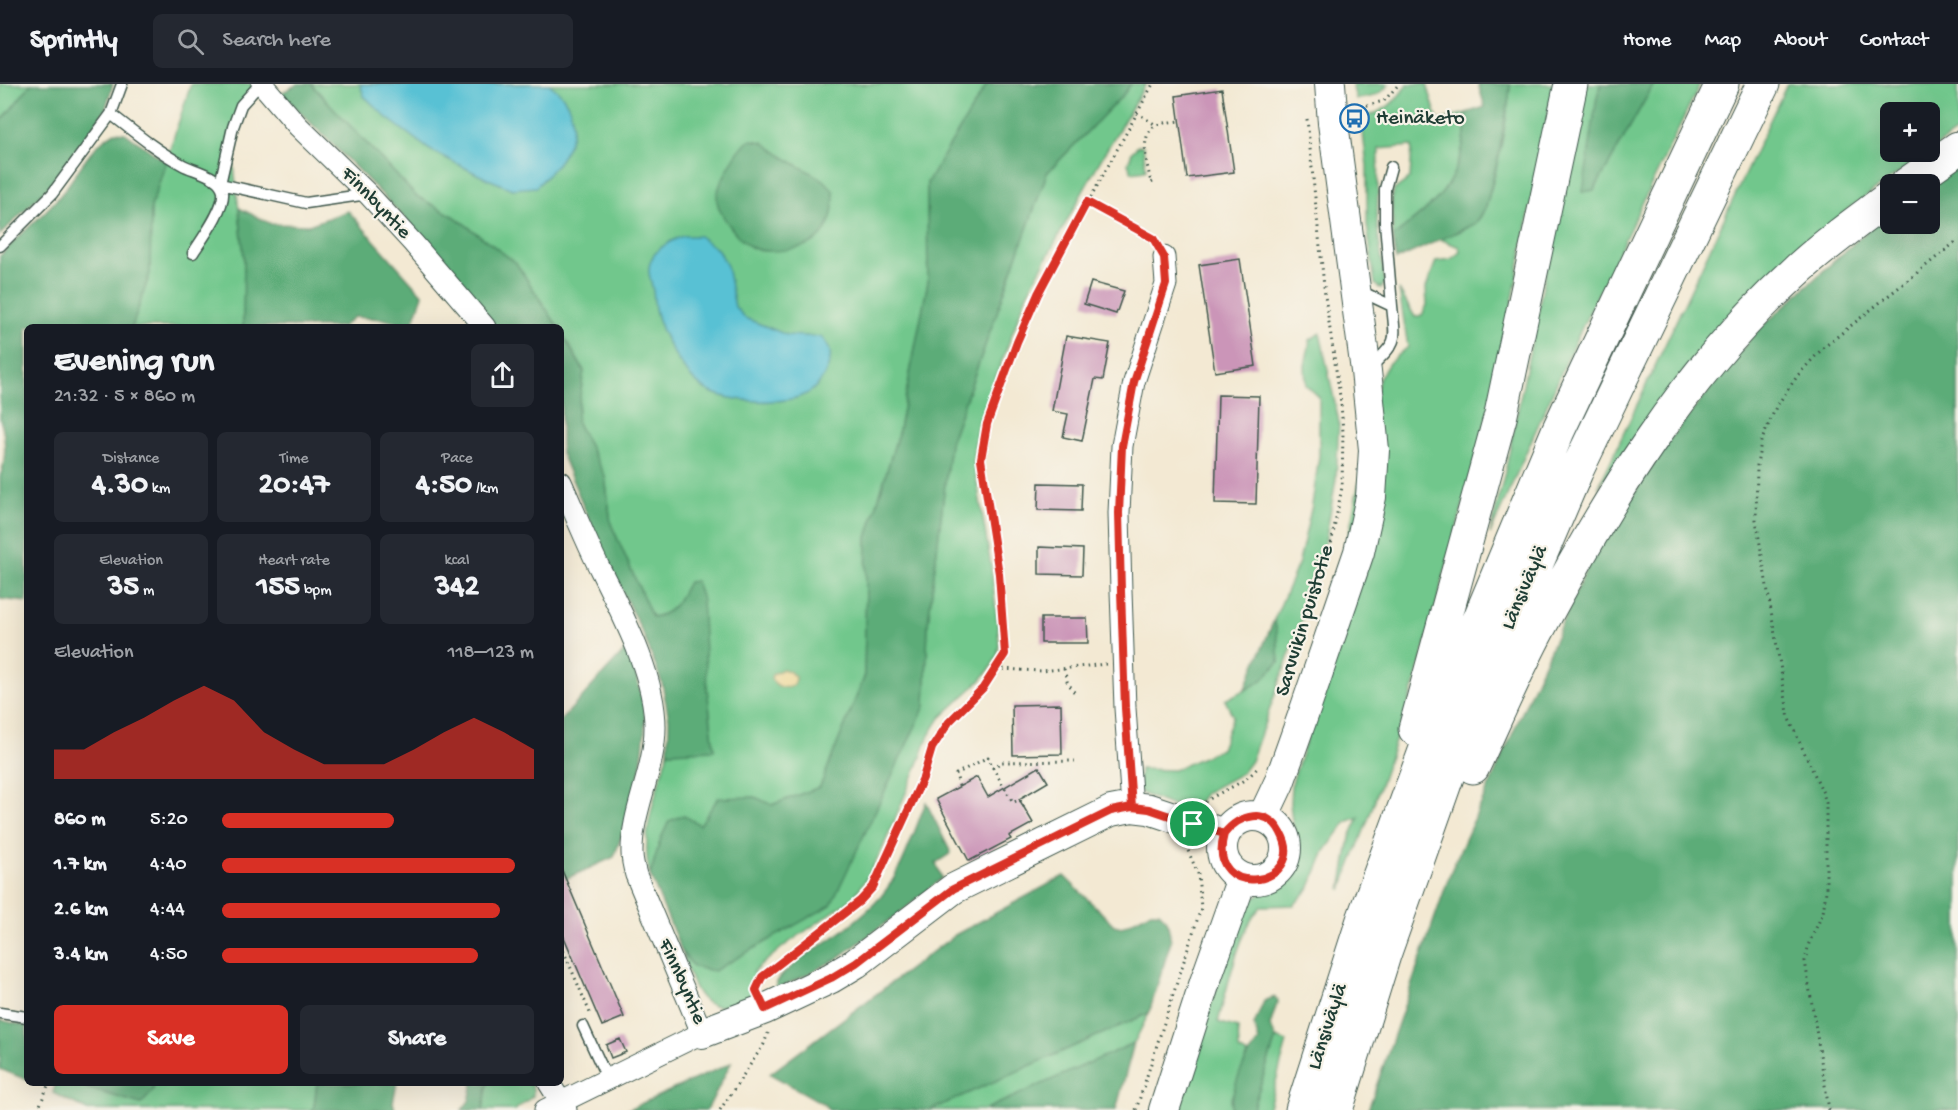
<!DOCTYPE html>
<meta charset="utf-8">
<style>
:root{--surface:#171b24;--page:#242831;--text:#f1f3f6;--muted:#9ea1a6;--line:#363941;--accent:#d93025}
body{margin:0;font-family:"Gochi Hand",sans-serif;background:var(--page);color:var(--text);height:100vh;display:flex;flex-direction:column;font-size:22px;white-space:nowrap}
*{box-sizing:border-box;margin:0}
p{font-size:20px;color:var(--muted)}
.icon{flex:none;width:33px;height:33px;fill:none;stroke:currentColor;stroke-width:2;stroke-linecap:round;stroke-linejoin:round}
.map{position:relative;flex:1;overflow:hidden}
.panel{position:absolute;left:24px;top:240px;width:540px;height:762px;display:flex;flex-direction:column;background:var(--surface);border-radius:9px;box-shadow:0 6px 24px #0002}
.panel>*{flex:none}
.controls{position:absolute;left:1880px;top:18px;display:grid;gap:12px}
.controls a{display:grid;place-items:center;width:60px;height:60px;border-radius:9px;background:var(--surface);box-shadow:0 6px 24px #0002;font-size:30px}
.pin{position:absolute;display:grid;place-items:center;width:51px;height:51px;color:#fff;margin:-26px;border:3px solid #fff;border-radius:50%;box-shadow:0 2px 6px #0007}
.round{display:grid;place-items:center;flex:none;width:63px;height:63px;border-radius:9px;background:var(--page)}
.overview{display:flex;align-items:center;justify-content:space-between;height:102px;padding:0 30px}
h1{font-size:33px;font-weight:800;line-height:45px}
.stats{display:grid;grid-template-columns:repeat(3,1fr);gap:9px;height:102px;padding:6px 30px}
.stats div{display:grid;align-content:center;border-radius:9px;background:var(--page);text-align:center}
.stats b{font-size:30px;font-weight:800}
.stats small{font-size:16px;font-weight:400}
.stats p{font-size:16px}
.chart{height:168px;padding:12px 30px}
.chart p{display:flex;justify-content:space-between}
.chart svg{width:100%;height:108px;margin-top:6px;fill:var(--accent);opacity:.7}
.button{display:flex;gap:12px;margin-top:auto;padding:12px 30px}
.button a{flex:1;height:69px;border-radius:9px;background:var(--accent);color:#fff;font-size:24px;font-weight:800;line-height:69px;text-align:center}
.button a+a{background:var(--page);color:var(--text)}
ul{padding:0 30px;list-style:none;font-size:20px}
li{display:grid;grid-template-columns:96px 72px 1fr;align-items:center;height:45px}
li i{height:15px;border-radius:8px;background:var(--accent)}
header{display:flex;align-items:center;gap:36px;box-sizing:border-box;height:84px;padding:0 30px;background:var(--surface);border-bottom:2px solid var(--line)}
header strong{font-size:28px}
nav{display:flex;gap:33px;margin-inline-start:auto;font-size:21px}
.search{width:420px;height:54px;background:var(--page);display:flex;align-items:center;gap:15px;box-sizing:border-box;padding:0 21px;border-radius:9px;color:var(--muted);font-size:22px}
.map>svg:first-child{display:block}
.green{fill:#71c78c;stroke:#488260;stroke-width:1.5}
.forest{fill:#5cac78;stroke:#3e7456;stroke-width:1.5}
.sand{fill:#eeda9e;stroke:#868c69;stroke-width:1.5}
.water{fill:#58c1d4;stroke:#3c7f84;stroke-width:1.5}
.building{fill:#cb95b8}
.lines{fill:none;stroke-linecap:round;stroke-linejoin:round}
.lane-casing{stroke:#3f574c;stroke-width:13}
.street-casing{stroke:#3f574c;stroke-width:23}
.secondary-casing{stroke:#3f574c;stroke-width:32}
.highway-casing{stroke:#3f574c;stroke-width:35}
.path{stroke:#3f574c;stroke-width:3;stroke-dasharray:1.5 4.5;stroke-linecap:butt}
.lane{stroke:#fff;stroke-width:10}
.street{stroke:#fff;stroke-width:21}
.secondary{stroke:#fff;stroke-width:30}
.highway{stroke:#fff;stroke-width:33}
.route-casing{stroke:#fff;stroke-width:12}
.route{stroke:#d93025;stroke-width:8}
.labels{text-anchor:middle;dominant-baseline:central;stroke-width:4.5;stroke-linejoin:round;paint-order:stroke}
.poi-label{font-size:21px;fill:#1f3d34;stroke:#f7f3e8;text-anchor:start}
.street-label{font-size:21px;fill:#1f3d34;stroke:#f7f3e8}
</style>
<header>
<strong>Sprintly</strong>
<div class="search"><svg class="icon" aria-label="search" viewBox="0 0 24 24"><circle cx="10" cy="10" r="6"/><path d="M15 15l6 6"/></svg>Search here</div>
<nav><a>Home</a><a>Map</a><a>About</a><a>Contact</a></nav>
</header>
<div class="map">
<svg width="1958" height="1026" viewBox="0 0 1958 1026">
<rect width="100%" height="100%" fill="#f7f3e8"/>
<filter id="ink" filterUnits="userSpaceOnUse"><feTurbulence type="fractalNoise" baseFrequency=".0167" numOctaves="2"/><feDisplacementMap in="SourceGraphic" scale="12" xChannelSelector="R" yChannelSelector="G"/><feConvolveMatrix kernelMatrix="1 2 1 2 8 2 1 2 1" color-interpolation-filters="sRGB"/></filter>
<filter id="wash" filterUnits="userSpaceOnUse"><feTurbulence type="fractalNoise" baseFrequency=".008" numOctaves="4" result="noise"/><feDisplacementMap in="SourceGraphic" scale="24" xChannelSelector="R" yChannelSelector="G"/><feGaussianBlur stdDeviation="1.35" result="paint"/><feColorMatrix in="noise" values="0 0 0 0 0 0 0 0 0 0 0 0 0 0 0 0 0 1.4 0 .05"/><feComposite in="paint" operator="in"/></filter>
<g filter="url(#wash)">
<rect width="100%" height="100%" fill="#f3e9d3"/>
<path class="green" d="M 0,0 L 31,0 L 0,39 Z
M 191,0 L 254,0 L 232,63 L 244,173 L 243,243 L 132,243 L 150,189 L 151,123 Z
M 311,0 L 988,0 L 927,99 L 928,198 L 899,346 L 867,454 L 864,594 L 820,703 L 771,721 L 755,713 L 707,732 L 700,741 L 661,754 L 650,791 C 639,750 657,708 668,668 L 714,665 L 707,603 L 688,499 C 678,516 674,530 652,533 L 611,440 L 605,392 L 576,337 L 584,287 L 561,248 L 561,243 L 558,243 L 516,179 L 455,133 L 416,112 Z
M 1131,0 L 1146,0 L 1097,82 L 1027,210 L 977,344 L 973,374 L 991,482 L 998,544 L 999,561 L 997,572 L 990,585 L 980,597 L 940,634 L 928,653 L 921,673 L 882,766 L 866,795 L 853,814 L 784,862 L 753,888 L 756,891 L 752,911 C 743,915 731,922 721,922 C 696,924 688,887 682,868 L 694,883 L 925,622 L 928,539 L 950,359 L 1047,89 L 1123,11 Z
M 1352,0 L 1389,0 C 1380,12 1371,14 1356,15 Z
M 1407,0 L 1427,0 L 1438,37 L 1466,29 C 1467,56 1459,86 1442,109 C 1433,122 1406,142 1393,153 L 1392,114 L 1394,106 L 1410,94 L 1412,62 L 1379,65 L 1377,141 L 1385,199 L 1381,204 L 1378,203 L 1375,200 L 1367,141 L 1367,82 L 1361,33 C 1383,29 1396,19 1407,0 Z
M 1510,0 L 1554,0 L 1500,283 L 1415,600 L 1368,736 L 1341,806 L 1350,753 L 1359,733 L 1346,738 L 1325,767 L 1309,805 L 1294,821 L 1262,822 C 1239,843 1227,907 1218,938 L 1238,944 L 1239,966 L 1248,971 L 1231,1014 L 1231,1026 L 1176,1026 L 1240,833 L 1251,816 L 1285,795 L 1292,787 L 1300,767 L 1292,737 L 1290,719 L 1291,702 L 1312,639 L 1379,295 L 1389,279 L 1408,263 L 1399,206 L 1415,233 L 1422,231 L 1427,221 L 1426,204 L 1436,177 L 1451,175 L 1460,168 L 1459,163 L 1440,155 C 1449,151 1472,144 1478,137 C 1493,117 1509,27 1510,0 Z
M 1584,0 L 1601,0 L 1597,13 L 1584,108 L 1595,105 L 1654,0 L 1700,0 L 1575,258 L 1490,450 L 1507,379 Z
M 1787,0 L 1958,0 L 1958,47 L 1929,67 L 1929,28 L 1890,28 L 1890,68 L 1928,68 L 1848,125 L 1701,264 L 1598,404 Z
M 1138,62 L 1143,62 L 1146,86 L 1132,88 L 1128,80 L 1132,68 Z
M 1320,249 L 1339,338 L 1336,395 L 1325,459 L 1318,491 L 1251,677 L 1242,689 L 1205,709 L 1191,729 L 1143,710 L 1138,704 L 1140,685 L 1174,686 L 1221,665 L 1233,632 L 1225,616 L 1261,597 L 1279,578 C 1277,563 1279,549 1274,536 L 1299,478 L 1312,421 L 1319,372 L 1319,313 L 1306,301 L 1305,282 L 1310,256 Z
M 1149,929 L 1134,959 L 984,1026 L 930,1026 Z
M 1276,954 L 1287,958 L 1268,1026 L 1252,1026 Z
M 56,999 L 81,999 L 87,1004 L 141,1020 L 153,1007 L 154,999 L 317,999 L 314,1023 L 311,1026 L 88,1026 L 53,1009 Z
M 488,999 L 530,999 L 533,1005 L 533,1012 L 515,1026 L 483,1026 Z"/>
<path class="forest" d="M 31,0 L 113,0 L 105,27 L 49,102 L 0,151 L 0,39 Z
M 298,0 L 311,0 L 416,112 L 455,133 L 516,179 L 558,243 L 494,243 C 434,156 355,84 281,9 Z
M 987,0 L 1131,0 L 1123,11 L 1047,89 L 950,359 L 928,539 L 925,622 L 831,821 L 714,887 L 694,883 L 682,868 L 650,791 L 661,754 L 669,737 L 683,731 L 700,741 L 718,714 L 755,713 L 772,721 L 820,703 L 864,594 L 867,454 L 899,346 L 928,198 L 927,99 Z
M 1478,0 L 1510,0 L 1509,13 L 1499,70 L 1486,123 L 1476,139 L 1396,176 L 1393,153 C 1406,142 1433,122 1442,109 C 1459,86 1467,56 1466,29 L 1485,23 Z
M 1601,0 L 1654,0 L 1594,106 L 1583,108 L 1597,13 Z
M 115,48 L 125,49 L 166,78 L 151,123 L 150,189 L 132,243 L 27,243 L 27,518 L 0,515 L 0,393 C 7,373 6,354 0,334 L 0,172 C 20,149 44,132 63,108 C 80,86 90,62 115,48 Z
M 752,56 L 763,58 L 785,74 L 824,96 L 834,108 C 834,122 832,139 822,151 C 811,165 769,171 753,164 C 740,158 719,131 717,117 C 716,105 724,93 729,83 C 735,73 741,60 752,56 Z
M 1958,82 L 1958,1026 L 1368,1026 L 1451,787 L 1588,481 L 1666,360 L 1754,250 L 1878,137 L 1890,129 L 1890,140 L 1929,140 L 1929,102 Z
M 239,124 L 271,140 L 309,141 L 348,127 L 423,211 L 412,242 L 383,235 L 354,233 L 342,243 L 243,243 L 244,173 Z
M 561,248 L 584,287 L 576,337 L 605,392 L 611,440 L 652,533 C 674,530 678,516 688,498 L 696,497 L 702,516 L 707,603 L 714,666 L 668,668 L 669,635 L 662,599 L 644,552 L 602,466 L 561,369 Z
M 1274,536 C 1279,549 1277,563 1279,578 L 1261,597 L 1244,607 Z
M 628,563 C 633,582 646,619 645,636 C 645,683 630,730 614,773 L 561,797 L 561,636 Z
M 926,718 L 951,769 L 936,779 L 942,794 L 906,824 L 837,875 L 778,905 L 775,903 C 779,884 829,858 845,845 C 855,837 865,829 874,820 C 901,794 912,752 926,718 Z
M 1064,792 L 1114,841 L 1122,843 L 1150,828 L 1159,828 L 1167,836 L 1171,857 L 1149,929 L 930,1026 L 829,1026 L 824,1020 L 770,990 L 955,851 Z
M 1274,913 L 1278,916 L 1270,942 L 1276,954 L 1252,1026 L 1231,1026 C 1232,1002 1244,975 1259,957 L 1254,941 L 1264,917 Z
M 0,936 L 27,942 L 27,996 L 0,985 Z
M 1134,959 L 1116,1026 L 984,1026 Z
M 731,979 L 707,1026 L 627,1026 Z
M 81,999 L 154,999 L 153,1007 L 141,1020 L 87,1004 Z
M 317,999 L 397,999 L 393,1018 L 395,1026 L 312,1026 L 314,1023 Z
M 473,999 L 488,999 L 483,1024 L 483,1026 L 462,1026 L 469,1017 Z"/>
<path class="sand" d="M 783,585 L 789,587 L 795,593 L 794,601 C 785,606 777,603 771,595 L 772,590 Z"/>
<path class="water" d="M 360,0 L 549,0 C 554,4 560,8 563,13 C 588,47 560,80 536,103 L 512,105 L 481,92 L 430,66 L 387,34 L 364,12 Z
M 683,152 L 699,152 L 718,166 L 727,182 L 735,223 L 745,234 L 787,251 L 821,253 C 831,263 833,272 827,285 C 824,293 818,302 811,307 C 790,323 727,319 705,305 C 684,292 660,250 655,225 C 654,219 654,213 653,207 C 652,201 650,195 649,189 C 647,169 667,158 683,152 Z"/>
<g id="blocks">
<path class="building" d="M 1222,5 L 1234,88 L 1187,94 L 1176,12 Z
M 1240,175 L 1256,282 L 1215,288 L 1199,181 Z
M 1091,198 L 1124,207 L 1116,230 L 1084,220 Z
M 1066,252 L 1110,259 L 1103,296 L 1095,295 L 1082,357 L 1063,353 L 1068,330 L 1052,327 Z
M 1218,311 L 1259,312 L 1256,420 L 1215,419 Z
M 1039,399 L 1082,400 L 1081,427 L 1038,426 Z
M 1039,463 L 1083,465 L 1082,491 L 1039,490 Z
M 1041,534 L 1087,534 L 1088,559 L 1041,559 Z
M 1061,620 L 1062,670 L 1013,671 L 1012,621 Z
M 1039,683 L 1048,698 L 1019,715 L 1033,739 L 1009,752 L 1011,755 L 969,777 L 936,715 L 977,693 L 988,713 Z
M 561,784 L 624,933 L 602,942 L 561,846 Z
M 620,955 L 626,968 L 611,974 L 606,961 Z"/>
</g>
</g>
<g filter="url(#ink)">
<use href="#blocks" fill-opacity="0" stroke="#3f574c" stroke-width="1.5"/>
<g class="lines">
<defs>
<path id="lane" d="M 260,0 L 241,21 L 233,43 L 220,100 L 306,119 L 368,110
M 111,30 C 134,48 157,67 183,81 C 194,87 222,92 223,108 C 225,124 202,155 193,169
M 1391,83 L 1385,105 L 1385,138 L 1392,222
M 0,162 L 52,110 L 111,30 L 122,0
M 1358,206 L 1392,222 C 1396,260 1398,256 1371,283
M 0,929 L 27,933
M 583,942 L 607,994"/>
<path id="street" d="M 262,0 L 298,42 L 368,110 L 413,159 L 485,243
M 1132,723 L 1125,624 L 1121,507 L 1119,429 L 1122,362 L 1134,298 L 1166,200 L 1164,173
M 549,999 L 566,1026
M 545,1026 L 702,949 L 636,791 C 634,784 632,776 632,769 C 631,728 655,686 655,643 C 655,591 623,532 600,485 C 586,457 574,427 561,398"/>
<path id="secondary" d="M1222 764a32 32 0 1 1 64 0a32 32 0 1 1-64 0Z
M 1263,733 L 1279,699 L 1306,623 L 1359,468 L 1371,413 L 1374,366 L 1366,287 L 1333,39 L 1330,0
M 702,949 L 765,925 L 831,894 L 856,879 L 953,805 L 1111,727 L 1132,723 L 1149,725 L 1224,750
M 1164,1026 L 1205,898 L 1242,794"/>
<path id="highway" d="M 1907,100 L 1958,64
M 1415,645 L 1501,330 L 1571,0
M 1473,683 C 1495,636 1515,589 1539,544 C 1607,416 1684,290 1791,192 C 1821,163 1857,138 1890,113
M 1302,1026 L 1363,836 L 1431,651 L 1558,347 L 1722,0
M 1336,1026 L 1384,871 L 1457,665 L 1576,388 L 1763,0"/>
</defs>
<use href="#lane" class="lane-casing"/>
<use href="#street" class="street-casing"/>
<use href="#secondary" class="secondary-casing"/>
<use href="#highway" class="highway-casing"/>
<path class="path" d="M 1355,24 L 1384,17 L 1399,0
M 1137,29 L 1156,41
M 1307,35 L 1325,212 L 1341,319 L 1343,348 L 1342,403 L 1330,466 L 1315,517
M 1153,98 L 1151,99 C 1148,83 1138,53 1155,42 C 1161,38 1173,38 1179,37
M 1087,118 L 1153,154 L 1155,157
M 997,585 L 1042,587 L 1106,580
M 1064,585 L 1067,597 L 1074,608
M 959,702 L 956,690 L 988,673 L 993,684
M 1205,718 C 1223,705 1244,701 1258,683
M 1024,723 L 1020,716 L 1013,718 L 993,684 L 1001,678 L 1075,677
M 561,861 L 590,929
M 758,902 L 762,893 L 770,887 L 860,817 L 873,803 L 923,694 L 932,664 L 949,637 L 983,604 L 1005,570 L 999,490 L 981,375 L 987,340 L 1017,258 L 1038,210 L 1153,0
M 38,1026 L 49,999
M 720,1026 L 764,960 L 768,949
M 1136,1026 L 1201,824 L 1198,790 L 1186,762
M 1829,1026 L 1805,877 L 1809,859 L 1823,829 L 1826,807 L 1826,719 L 1823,709 L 1789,635 L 1756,436 L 1757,381 L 1761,358 L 1776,323 L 1798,291 L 1823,264 L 1958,156"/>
<use href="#lane" class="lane"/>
<use href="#street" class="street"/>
<use href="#secondary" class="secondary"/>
<use href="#highway" class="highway"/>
</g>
</g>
<g class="lines" filter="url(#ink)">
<defs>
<path id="route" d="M 1193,740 L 1149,725 L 1132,723 L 1111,727 L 953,805 L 856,879 L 831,894 L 765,925 L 756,906 L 762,893 L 860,817 L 873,803 L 923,694 L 932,664 L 949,638 L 983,604 L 1005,570 L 999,490 L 981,375 L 987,340 L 1017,258 L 1038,210 L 1087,118 L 1153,154 L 1164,173 L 1166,200 L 1134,298 L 1122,362 L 1119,429 L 1121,507 L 1125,624 L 1132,723 L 1149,725 L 1224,750 C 1205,819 1310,802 1281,749 C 1268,723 1239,730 1224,750 L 1193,740"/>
</defs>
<use href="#route" class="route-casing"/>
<use href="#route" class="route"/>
</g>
<defs>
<symbol id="bus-ring" viewBox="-11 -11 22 22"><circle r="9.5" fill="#f7f3e8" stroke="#1f6fb2" stroke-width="1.5"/><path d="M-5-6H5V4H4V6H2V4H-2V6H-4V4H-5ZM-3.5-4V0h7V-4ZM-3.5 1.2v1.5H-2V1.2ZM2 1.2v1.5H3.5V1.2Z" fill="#1f6fb2"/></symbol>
</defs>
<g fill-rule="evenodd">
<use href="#bus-ring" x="1338" y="18" width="33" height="33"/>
</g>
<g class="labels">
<g class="poi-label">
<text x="1376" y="35">Heinäketo</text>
</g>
<g class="street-label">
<text transform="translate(375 120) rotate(46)">Finnbyntie</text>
<text transform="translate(1526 504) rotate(-67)">Länsiväylä</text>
<text transform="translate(1306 537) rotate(-73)">Sarvvikin puistotie</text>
<text transform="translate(681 898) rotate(66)">Finnbyntie</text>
<text transform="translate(1329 943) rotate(-72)">Länsiväylä</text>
</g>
</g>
</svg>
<div class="controls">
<a>+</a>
<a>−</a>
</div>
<div class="pin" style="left:1193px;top:740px;background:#1e9e55"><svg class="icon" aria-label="arrive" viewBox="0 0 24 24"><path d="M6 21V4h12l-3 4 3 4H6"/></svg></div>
<section class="panel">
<div class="overview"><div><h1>Evening run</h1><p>21:32 · 5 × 860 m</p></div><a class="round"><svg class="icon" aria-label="share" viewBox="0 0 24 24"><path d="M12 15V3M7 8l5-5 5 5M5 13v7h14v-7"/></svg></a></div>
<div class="stats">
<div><p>Distance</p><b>4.30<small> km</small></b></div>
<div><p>Time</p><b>20:47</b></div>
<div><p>Pace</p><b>4:50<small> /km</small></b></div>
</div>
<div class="stats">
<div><p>Elevation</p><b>35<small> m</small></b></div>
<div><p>Heart rate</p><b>155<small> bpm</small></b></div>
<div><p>kcal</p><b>342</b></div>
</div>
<div class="chart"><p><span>Elevation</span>118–123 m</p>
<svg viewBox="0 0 160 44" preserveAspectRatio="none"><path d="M0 44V32L10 32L20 25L30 19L40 12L50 6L60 12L70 25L80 32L90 38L100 38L110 38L120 32L130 25L140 19L150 25L160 32V44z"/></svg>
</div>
<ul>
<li><b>860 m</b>5:20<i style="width:55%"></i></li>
<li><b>1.7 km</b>4:40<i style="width:94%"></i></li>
<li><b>2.6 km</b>4:44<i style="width:89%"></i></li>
<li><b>3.4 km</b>4:50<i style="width:82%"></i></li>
</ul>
<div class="button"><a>Save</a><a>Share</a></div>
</section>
</div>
